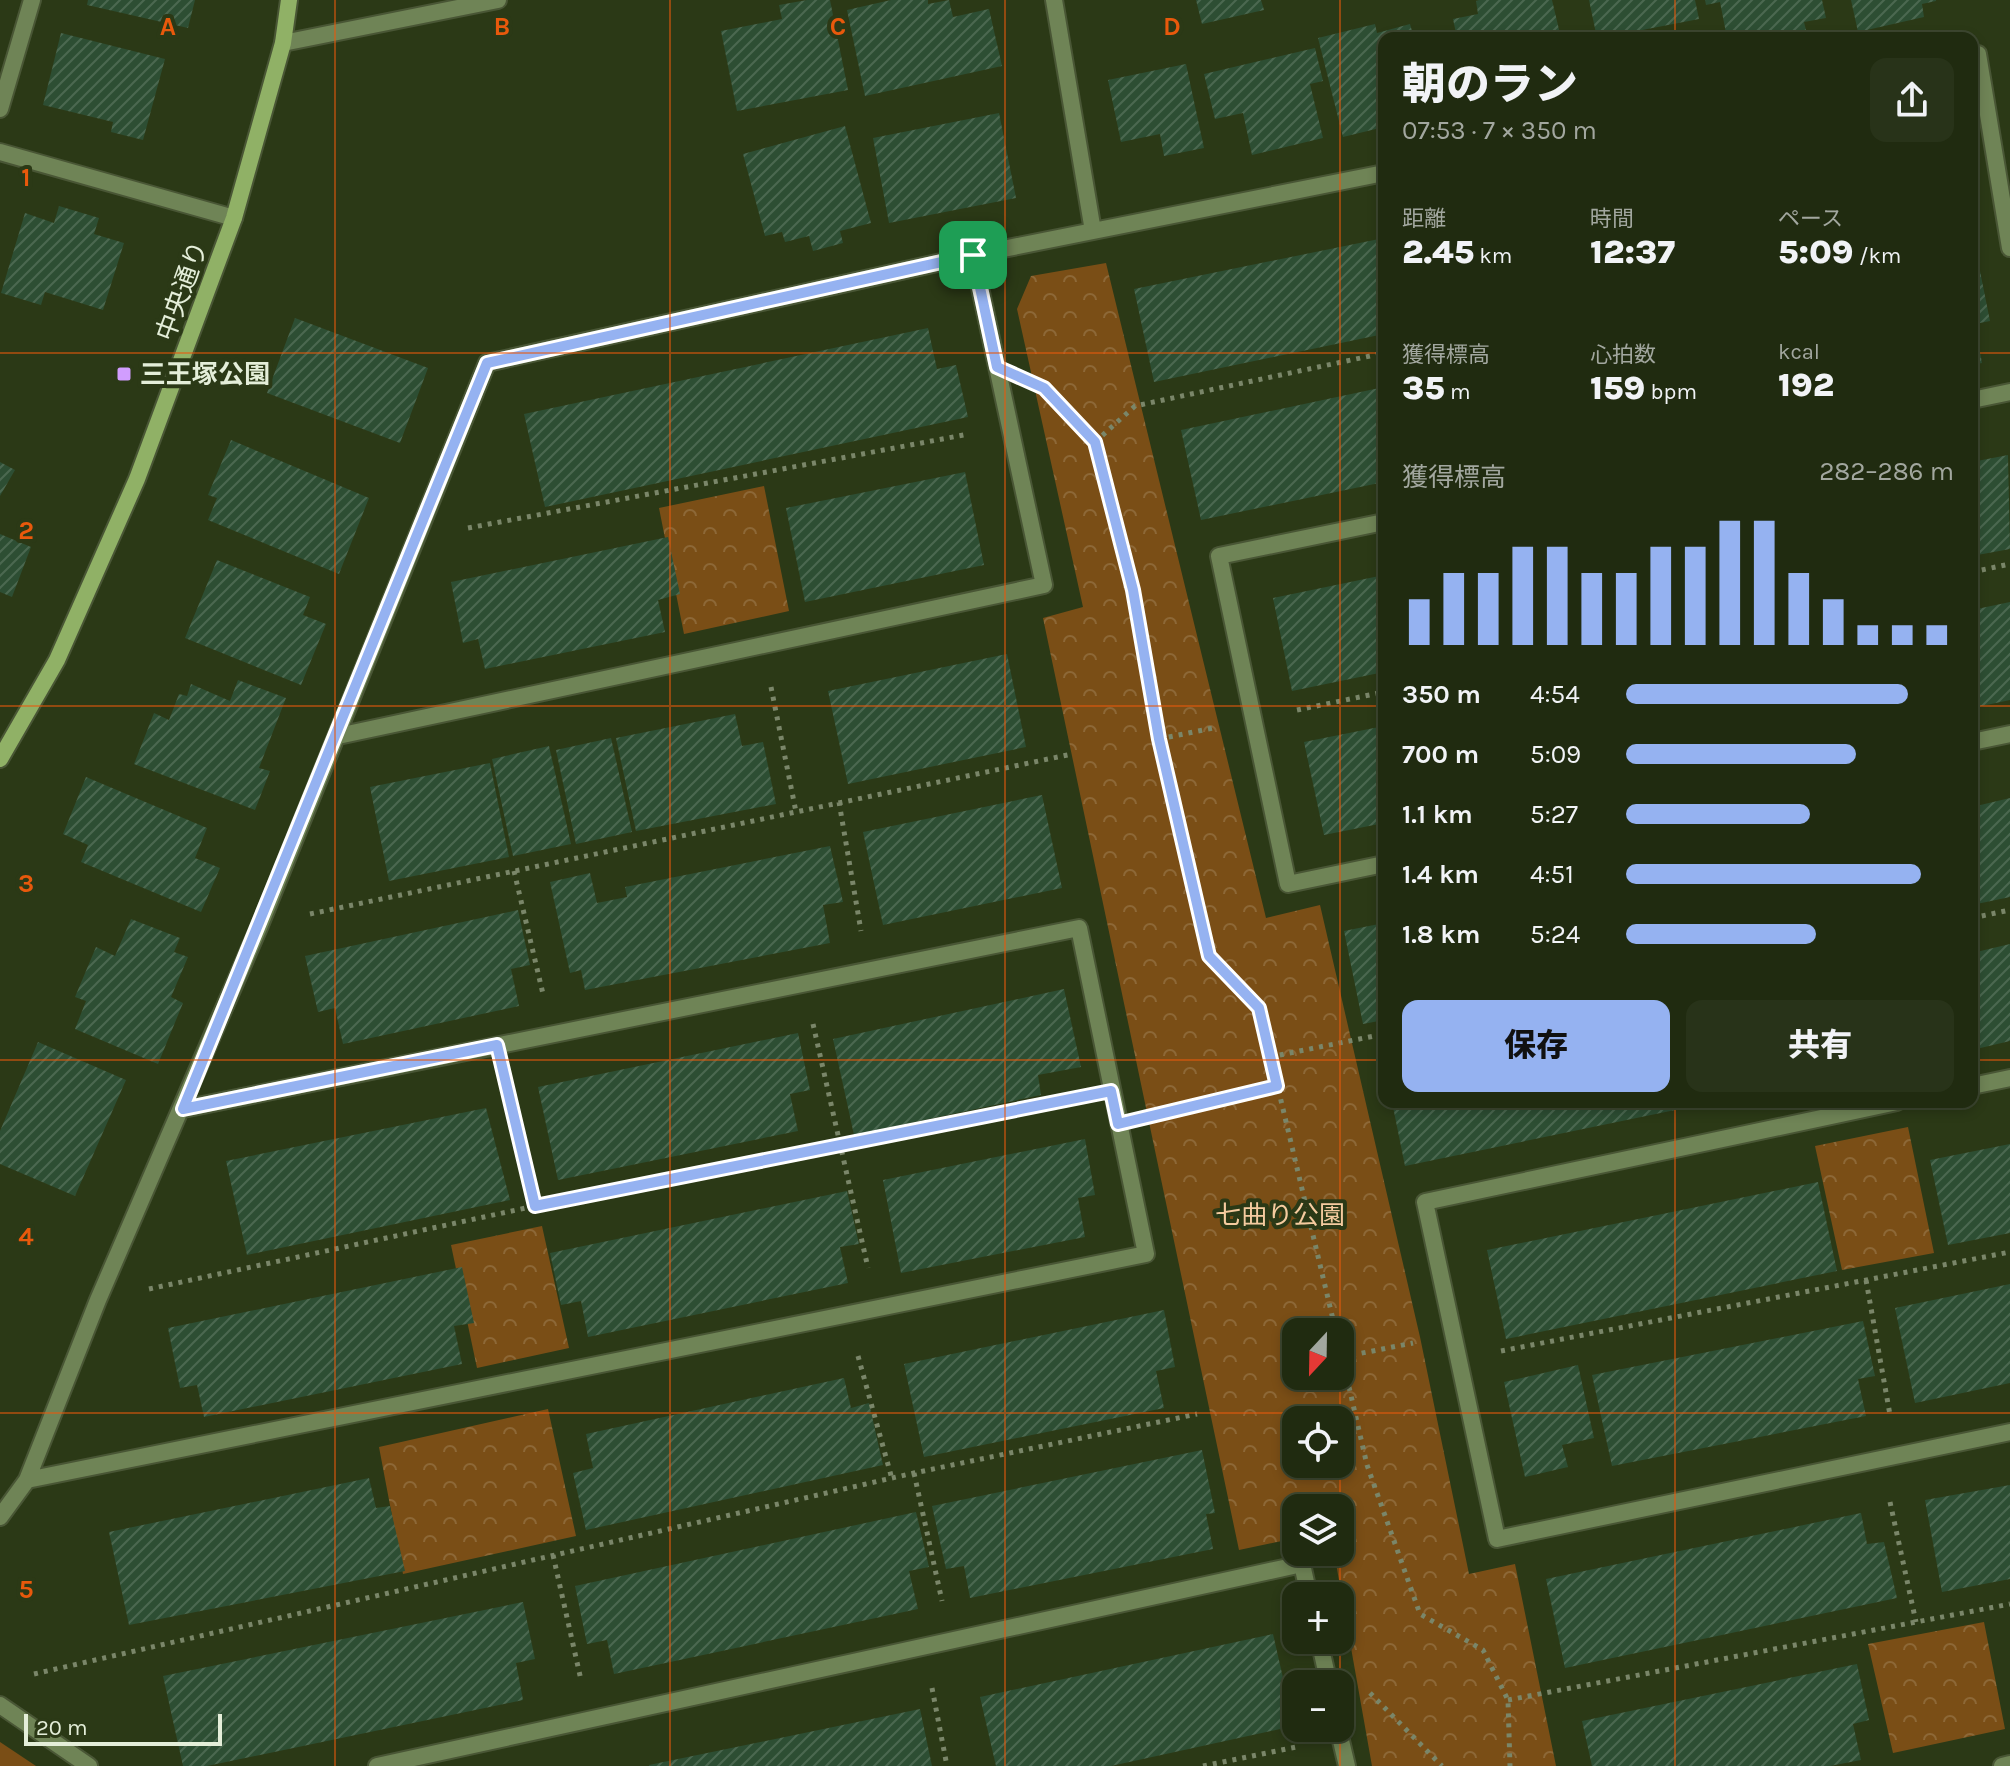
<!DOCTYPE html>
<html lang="ja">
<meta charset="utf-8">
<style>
:root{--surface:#202b10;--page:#283319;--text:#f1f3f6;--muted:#a2a79f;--line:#3d4730;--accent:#95b2f1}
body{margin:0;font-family:Karla,"Noto Sans JP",sans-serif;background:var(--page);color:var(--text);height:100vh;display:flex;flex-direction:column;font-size:30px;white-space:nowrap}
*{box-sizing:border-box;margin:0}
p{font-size:26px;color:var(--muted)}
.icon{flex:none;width:44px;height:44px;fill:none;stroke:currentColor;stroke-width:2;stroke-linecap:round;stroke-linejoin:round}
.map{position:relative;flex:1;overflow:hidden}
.sheet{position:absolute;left:1378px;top:32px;width:600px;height:1076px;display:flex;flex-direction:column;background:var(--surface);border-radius:16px;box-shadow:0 4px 12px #0003,0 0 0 2px var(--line)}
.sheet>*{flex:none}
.needle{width:52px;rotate:202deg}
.buttons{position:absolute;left:1282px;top:1318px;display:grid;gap:16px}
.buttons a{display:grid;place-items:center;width:72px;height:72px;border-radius:16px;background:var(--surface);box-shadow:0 4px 12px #0003,0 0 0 2px var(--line);font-size:40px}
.scale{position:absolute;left:24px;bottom:20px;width:198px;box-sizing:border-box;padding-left:8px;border:4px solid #e4eed9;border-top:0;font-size:22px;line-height:28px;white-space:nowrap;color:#e4eed9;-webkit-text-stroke:6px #2b3916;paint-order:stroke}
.pin{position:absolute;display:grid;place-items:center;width:68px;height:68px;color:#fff;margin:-34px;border-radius:16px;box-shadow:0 4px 12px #0006}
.round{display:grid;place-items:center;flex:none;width:84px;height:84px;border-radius:16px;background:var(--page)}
.head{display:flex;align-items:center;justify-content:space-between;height:136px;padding:0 24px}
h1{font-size:44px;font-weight:800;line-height:60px}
.metrics{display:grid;grid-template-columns:repeat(3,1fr);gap:12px;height:136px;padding:8px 24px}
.metrics div{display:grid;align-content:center}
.metrics b{font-size:34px;font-weight:800}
.metrics small{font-size:22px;font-weight:400}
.metrics p{font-size:22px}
.chart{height:224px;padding:16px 24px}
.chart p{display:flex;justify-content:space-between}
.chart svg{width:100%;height:144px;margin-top:8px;stroke:var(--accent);stroke-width:6}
.button{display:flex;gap:16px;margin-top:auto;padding:16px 24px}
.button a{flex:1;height:92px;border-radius:16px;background:var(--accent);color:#111;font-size:32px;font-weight:800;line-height:92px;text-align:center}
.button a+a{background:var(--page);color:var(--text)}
ul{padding:0 24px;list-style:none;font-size:26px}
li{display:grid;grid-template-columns:128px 96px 1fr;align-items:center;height:60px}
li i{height:20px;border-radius:10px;background:var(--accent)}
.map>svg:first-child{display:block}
.grass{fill:url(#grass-tufts)}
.park{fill:url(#park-crowns);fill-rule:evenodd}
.building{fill:url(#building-hatch)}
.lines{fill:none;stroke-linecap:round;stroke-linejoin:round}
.street-casing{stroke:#495635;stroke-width:20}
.secondary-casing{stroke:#495635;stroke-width:20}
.path{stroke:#7a8669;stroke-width:5;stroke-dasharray:4 6;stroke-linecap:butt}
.street{stroke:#6f8456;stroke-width:16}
.secondary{stroke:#90b166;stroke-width:16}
.route-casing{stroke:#fff;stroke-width:16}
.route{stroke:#95b2f1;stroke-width:10}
.grid{fill:none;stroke:#e8590c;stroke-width:2;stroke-opacity:0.55}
.poi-dot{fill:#d19dfe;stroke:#2b3916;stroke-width:3}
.labels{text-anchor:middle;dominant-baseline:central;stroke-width:8;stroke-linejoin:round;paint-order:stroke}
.street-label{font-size:26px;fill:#e4eed9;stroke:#2b3916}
.poi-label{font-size:26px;font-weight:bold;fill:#e4eed9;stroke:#2b3916;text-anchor:start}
.park-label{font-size:26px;fill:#f5cb9f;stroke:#2b3916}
.grid-label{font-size:26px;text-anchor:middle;font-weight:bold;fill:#e8590c;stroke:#2b3916;stroke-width:8;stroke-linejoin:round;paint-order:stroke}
</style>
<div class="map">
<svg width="2010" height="1766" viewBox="0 0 2010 1766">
<defs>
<pattern id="grass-tufts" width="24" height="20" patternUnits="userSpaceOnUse" patternTransform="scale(2)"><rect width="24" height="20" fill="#7a4e16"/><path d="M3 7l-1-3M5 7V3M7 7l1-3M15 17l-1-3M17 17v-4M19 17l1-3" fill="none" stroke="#8d6837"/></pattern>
<pattern id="park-crowns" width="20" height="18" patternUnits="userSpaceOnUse" patternTransform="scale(2)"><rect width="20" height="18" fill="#7a4e16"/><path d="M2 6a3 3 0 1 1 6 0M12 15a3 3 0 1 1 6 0" fill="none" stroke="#8d6837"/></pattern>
<pattern id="building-hatch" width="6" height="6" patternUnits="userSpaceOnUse" patternTransform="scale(2)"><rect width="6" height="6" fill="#2d4e33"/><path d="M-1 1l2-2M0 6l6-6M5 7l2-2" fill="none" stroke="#4b6850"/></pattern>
</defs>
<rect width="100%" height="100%" fill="#2b3916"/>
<path class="grass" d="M 0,1742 L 36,1766 L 0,1766 Z"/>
<path class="park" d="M 1106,263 L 1266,918 L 1320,905 L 1420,1337 L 1469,1574 L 1515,1564 L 1556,1766 L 1372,1766 L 1334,1552 L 1340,1552 L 1340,1508 L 1296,1508 L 1296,1538 L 1239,1550 L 1043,618 L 1083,607 L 1017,309 L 1031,276 ZM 1340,1332 L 1340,1376 L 1296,1376 L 1296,1332 ZM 1340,1420 L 1340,1464 L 1296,1464 L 1296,1420 Z
M 764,486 L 789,611 L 684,634 L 659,508 Z
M 1908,1127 L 1934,1253 L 1842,1270 L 1815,1146 Z
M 542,1226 L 569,1348 L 477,1368 L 451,1245 Z
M 548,1409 L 576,1536 L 403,1574 L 379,1447 Z
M 1984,1622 L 2005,1729 L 1893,1753 L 1868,1644 Z"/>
<path class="building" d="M 88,0 L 195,0 L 188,28 L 87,5 Z
M 807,0 L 830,0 L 848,90 L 737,111 L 721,31 L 782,19 L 779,5 Z
M 891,0 L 928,0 L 928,4 L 949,0 L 953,17 L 989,9 L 1002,66 L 865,96 L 847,10 Z
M 1196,0 L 1261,0 L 1264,10 L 1202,24 Z
M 1479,0 L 1552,0 L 1561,38 L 1457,38 L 1453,19 L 1478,14 L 1476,1 Z
M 1589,0 L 1695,0 L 1699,19 L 1632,32 L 1633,38 L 1597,38 Z
M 1705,0 L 1822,0 L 1826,18 L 1804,22 L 1808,38 L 1727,38 L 1720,2 L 1706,5 Z
M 1851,0 L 1936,0 L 1936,1 L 1922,4 L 1924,17 L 1858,32 Z
M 1375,24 L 1377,33 L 1410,24 L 1414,38 L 1384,38 L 1384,127 L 1343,137 L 1318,38 Z
M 61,33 L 165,59 L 143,140 L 111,132 L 113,122 L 43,105 Z
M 1315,48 L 1323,81 L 1310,84 L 1323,138 L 1252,155 L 1243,113 L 1215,119 L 1204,74 Z
M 1186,64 L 1204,148 L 1164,156 L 1160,134 L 1121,142 L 1108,80 Z
M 999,113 L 1016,198 L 889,223 L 873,138 Z
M 845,126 L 871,223 L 840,231 L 843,243 L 813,251 L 809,236 L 785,242 L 782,232 L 765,236 L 743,154 Z
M 59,206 L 99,218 L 94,234 L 124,243 L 103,310 L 45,292 L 41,305 L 1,293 L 25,213 L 54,223 Z
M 1384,238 L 1384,334 L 1154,382 L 1134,289 Z
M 1979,266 L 1990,321 L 1975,324 L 1982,363 L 1972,365 L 1972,267 Z
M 295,318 L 428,368 L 400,443 L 267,393 Z
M 928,328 L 937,369 L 956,365 L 968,417 L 545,507 L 524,414 Z
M 1384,387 L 1384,482 L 1201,520 L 1181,430 Z
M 231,440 L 369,498 L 339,574 L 208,520 L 217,498 L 208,495 Z
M 2008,455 L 2010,549 L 1972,556 L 1972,462 Z
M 0,462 L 15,470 L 0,496 Z
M 965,472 L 984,565 L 805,602 L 786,508 Z
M 0,534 L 31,547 L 12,597 L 0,592 Z
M 668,537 L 680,594 L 658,600 L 665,632 L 485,669 L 478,639 L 463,643 L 451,582 Z
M 217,560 L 310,597 L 303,615 L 326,624 L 301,685 L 185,638 Z
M 1384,575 L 1384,672 L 1292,691 L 1273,598 Z
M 2010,602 L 2010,700 L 1972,708 L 1972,610 Z
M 1007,654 L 1026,747 L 848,784 L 828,691 Z
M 238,680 L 286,698 L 259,768 L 270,771 L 255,810 L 134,764 L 154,713 L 169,720 L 179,694 L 187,696 L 191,684 L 230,701 Z
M 735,714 L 742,746 L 763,742 L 776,804 L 636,831 L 616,738 Z
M 1384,726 L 1384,823 L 1324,835 L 1304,742 Z
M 611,738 L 632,832 L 576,844 L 556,750 Z
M 549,746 L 571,844 L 513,856 L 492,759 Z
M 490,763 L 509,857 L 389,881 L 370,787 Z
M 86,777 L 207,828 L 195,858 L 220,868 L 201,912 L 81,862 L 88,845 L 63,834 Z
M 1042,795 L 1062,888 L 883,925 L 863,832 Z
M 2010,798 L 2010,897 L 1972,905 L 1972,807 Z
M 830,846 L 843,902 L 823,905 L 830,943 L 585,990 L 581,970 L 570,973 L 550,882 L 590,873 L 597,903 L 627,897 L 625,887 Z
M 518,910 L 530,965 L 511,969 L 519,1006 L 343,1044 L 335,1008 L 318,1012 L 305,956 Z
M 131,919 L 180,938 L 174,952 L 188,957 L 171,997 L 183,1003 L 158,1064 L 75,1029 L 86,1001 L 75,997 L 96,947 L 115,956 Z
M 1384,923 L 1384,1020 L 1363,1024 L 1344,931 Z
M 2010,944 L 2010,1041 L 1972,1050 L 1972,953 Z
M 1064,989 L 1081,1067 L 1038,1075 L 1041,1095 L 854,1135 L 833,1039 Z
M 798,1033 L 810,1090 L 790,1094 L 798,1131 L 558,1180 L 538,1087 Z
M 38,1042 L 126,1080 L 75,1196 L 0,1164 L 0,1131 Z
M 1392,1102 L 1709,1102 L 1709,1103 L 1405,1166 Z
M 486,1108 L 510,1200 L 247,1255 L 226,1161 Z
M 1085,1139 L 1095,1195 L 1078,1198 L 1085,1237 L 901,1273 L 883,1180 Z
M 2010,1144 L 2010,1233 L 1948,1245 L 1930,1160 Z
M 1818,1182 L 1837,1271 L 1506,1339 L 1487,1250 Z
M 847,1191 L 859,1244 L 840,1247 L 848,1283 L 588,1337 L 581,1301 L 561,1305 L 550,1253 Z
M 462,1267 L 474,1323 L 454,1326 L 462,1364 L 204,1417 L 197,1385 L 180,1388 L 168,1328 Z
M 2010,1284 L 2010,1383 L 1915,1403 L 1895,1308 Z
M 1164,1310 L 1175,1367 L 1156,1371 L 1164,1408 L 924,1457 L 904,1364 Z
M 1863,1321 L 1875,1376 L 1858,1379 L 1866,1416 L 1612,1466 L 1592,1375 Z
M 1578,1365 L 1594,1438 L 1562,1445 L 1568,1467 L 1525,1477 L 1504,1382 Z
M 844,1378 L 851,1408 L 869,1403 L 883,1465 L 586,1530 L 573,1473 L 593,1468 L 586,1434 Z
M 1202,1450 L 1215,1513 L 1206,1514 L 1213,1549 L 970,1598 L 964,1566 L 946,1569 L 932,1506 Z
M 369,1478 L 376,1508 L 390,1506 L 405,1571 L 129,1625 L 109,1532 Z
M 2010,1485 L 2010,1579 L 1942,1592 L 1925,1500 Z
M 916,1512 L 929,1567 L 909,1571 L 918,1609 L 614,1674 L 607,1640 L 587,1644 L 575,1586 Z
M 1861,1513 L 1867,1544 L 1884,1542 L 1897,1598 L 1565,1668 L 1546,1579 Z
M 523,1602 L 535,1659 L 516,1663 L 523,1700 L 207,1766 L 183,1766 L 163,1676 Z
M 1273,1634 L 1294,1726 L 1111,1766 L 996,1766 L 980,1697 Z
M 1857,1664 L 1869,1720 L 1853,1724 L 1861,1760 L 1830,1766 L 1592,1766 L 1582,1721 Z
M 920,1709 L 932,1766 L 649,1766 L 649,1765 Z"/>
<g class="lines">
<defs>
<path id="street" d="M 1054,0 L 1093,231
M 283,43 L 498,0
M 1972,55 L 1978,54 L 2010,248
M 0,109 L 32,0
M 0,152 L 234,218
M 1972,400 L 2010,392
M 1384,522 L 1219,556 L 1288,884 L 1384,864
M 338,736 L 1044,585 L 973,255
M 1972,742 L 2010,734
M 1972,1086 L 2010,1078
M 1897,1102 L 1425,1202 L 1497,1539 L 2010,1432
M 27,1480 L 1146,1254 L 1079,928 L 183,1109
M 0,1517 L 27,1480 L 98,1300 L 260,925 L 487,363 L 973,255 L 1384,173
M 1319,1640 L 1329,1684
M 0,1705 L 89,1766
M 1338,1728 L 1347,1766
M 377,1766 L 1302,1564 L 1309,1596
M 2002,1766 L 2010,1764"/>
<path id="secondary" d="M 0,759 L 57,660 L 137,479 L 234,218 L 283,43 L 289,0"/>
</defs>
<use href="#street" class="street-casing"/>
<use href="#secondary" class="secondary-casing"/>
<path class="path" d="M 1049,393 L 1095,442 L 1103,463 L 1133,590 L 1159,739 L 1209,956 L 1259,1008 L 1336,1332
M 1095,442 L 1135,406 L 1384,353
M 468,528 L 969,434
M 1972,572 L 2010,564
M 771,687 L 796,812
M 1297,710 L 1384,692
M 1159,739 L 1213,728
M 839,802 L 861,931
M 514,871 L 543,994
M 310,914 L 1072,754
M 1972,918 L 2010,910
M 813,1024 L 868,1268
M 1270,1057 L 1384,1034
M 507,1087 L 535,1206
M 1162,1114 L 1277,1086
M 1866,1280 L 1890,1415
M 149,1289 L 535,1206 L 1071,1099
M 1340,1348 L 1367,1465 L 1420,1614 L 1483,1650 L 1508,1700 L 1510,1766
M 1501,1351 L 2010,1252
M 858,1356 L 892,1479
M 1342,1357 L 1413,1343
M 914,1473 L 942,1601
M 1890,1502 L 1916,1622
M 553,1555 L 581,1680
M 34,1674 L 914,1473 L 1197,1414
M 932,1688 L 947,1766
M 1370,1693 L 1442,1766
M 1508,1700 L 2010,1604
M 1203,1766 L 1301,1746"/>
<use href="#street" class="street"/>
<use href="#secondary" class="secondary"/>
</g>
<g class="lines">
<defs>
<path id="route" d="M 973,255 L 997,367 L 1044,388 L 1095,442 L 1133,590 L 1159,739 L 1209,956 L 1259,1008 L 1277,1086 L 1118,1124 L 1111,1091 L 535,1206 L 497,1045 L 183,1109 L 487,363 Z"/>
</defs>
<use href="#route" class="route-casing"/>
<use href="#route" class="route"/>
</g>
<path class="grid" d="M 335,0 L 335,1766M 670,0 L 670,1766M 1005,0 L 1005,1766M 1340,0 L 1340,1332M 1675,0 L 1675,38M 0,353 L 1384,353M 1972,353 L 2010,353M 0,706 L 1384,706M 1972,706 L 2010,706M 0,1060 L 1384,1060M 1972,1060 L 2010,1060M 1675,1102 L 1675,1766M 1340,1332 L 1340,1376M 1340,1376 L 1340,1420M 0,1413 L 2010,1413M 1340,1420 L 1340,1464M 1340,1464 L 1340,1508M 1340,1508 L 1340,1552M 1340,1552 L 1340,1596M 1340,1596 L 1340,1640M 1340,1640 L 1340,1684M 1340,1684 L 1340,1728M 1340,1728 L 1340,1766"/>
<rect class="poi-dot" x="116" y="366" width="16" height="16" rx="4"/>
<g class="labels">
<g class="street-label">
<text transform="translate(182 291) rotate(-70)">中央通り</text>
</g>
<g class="poi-label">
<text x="140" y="374">三王塚公園</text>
</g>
<g class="park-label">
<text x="1280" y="1215">七曲り公園</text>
</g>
</g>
<g class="grid-label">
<text x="168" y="35">A</text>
<text x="502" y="35">B</text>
<text x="838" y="35">C</text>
<text x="1172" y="35">D</text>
<text x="26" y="186">1</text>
<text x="26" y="539">2</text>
<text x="26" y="892">3</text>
<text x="26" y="1245">4</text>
<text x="26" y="1598">5</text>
</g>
</svg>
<div class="buttons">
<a><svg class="needle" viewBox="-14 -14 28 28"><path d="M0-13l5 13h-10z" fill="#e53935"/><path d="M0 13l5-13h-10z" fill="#a2a79f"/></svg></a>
<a><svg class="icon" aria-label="locate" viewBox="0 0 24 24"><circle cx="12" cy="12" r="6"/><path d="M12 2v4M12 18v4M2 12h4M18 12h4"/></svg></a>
<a><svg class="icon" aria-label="layers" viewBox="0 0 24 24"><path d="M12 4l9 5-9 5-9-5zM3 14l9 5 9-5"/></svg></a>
<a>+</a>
<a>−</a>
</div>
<div class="scale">20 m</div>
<div class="pin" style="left:973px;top:255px;background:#1e9e55"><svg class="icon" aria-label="arrive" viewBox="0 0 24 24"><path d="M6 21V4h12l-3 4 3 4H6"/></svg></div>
<section class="sheet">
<div class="head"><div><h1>朝のラン</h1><p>07:53 · 7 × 350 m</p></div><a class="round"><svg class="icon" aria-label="share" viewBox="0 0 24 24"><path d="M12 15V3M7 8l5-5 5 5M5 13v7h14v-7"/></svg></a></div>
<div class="metrics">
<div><p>距離</p><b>2.45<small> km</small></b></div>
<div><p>時間</p><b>12:37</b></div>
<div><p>ペース</p><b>5:09<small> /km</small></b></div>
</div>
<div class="metrics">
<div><p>獲得標高</p><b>35<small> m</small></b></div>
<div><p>心拍数</p><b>159<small> bpm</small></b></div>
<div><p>kcal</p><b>192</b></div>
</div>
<div class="chart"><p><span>獲得標高</span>282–286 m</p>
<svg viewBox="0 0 160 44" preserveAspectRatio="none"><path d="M5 44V30M15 44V22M25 44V22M35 44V14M45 44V14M55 44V22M65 44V22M75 44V14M85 44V14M95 44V6M105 44V6M115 44V22M125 44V30M135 44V38M145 44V38M155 44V38"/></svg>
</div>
<ul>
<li><b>350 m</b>4:54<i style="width:86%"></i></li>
<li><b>700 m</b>5:09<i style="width:70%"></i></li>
<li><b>1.1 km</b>5:27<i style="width:56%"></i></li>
<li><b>1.4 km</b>4:51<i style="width:90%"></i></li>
<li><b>1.8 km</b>5:24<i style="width:58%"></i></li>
</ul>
<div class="button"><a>保存</a><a>共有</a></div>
</section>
</div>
